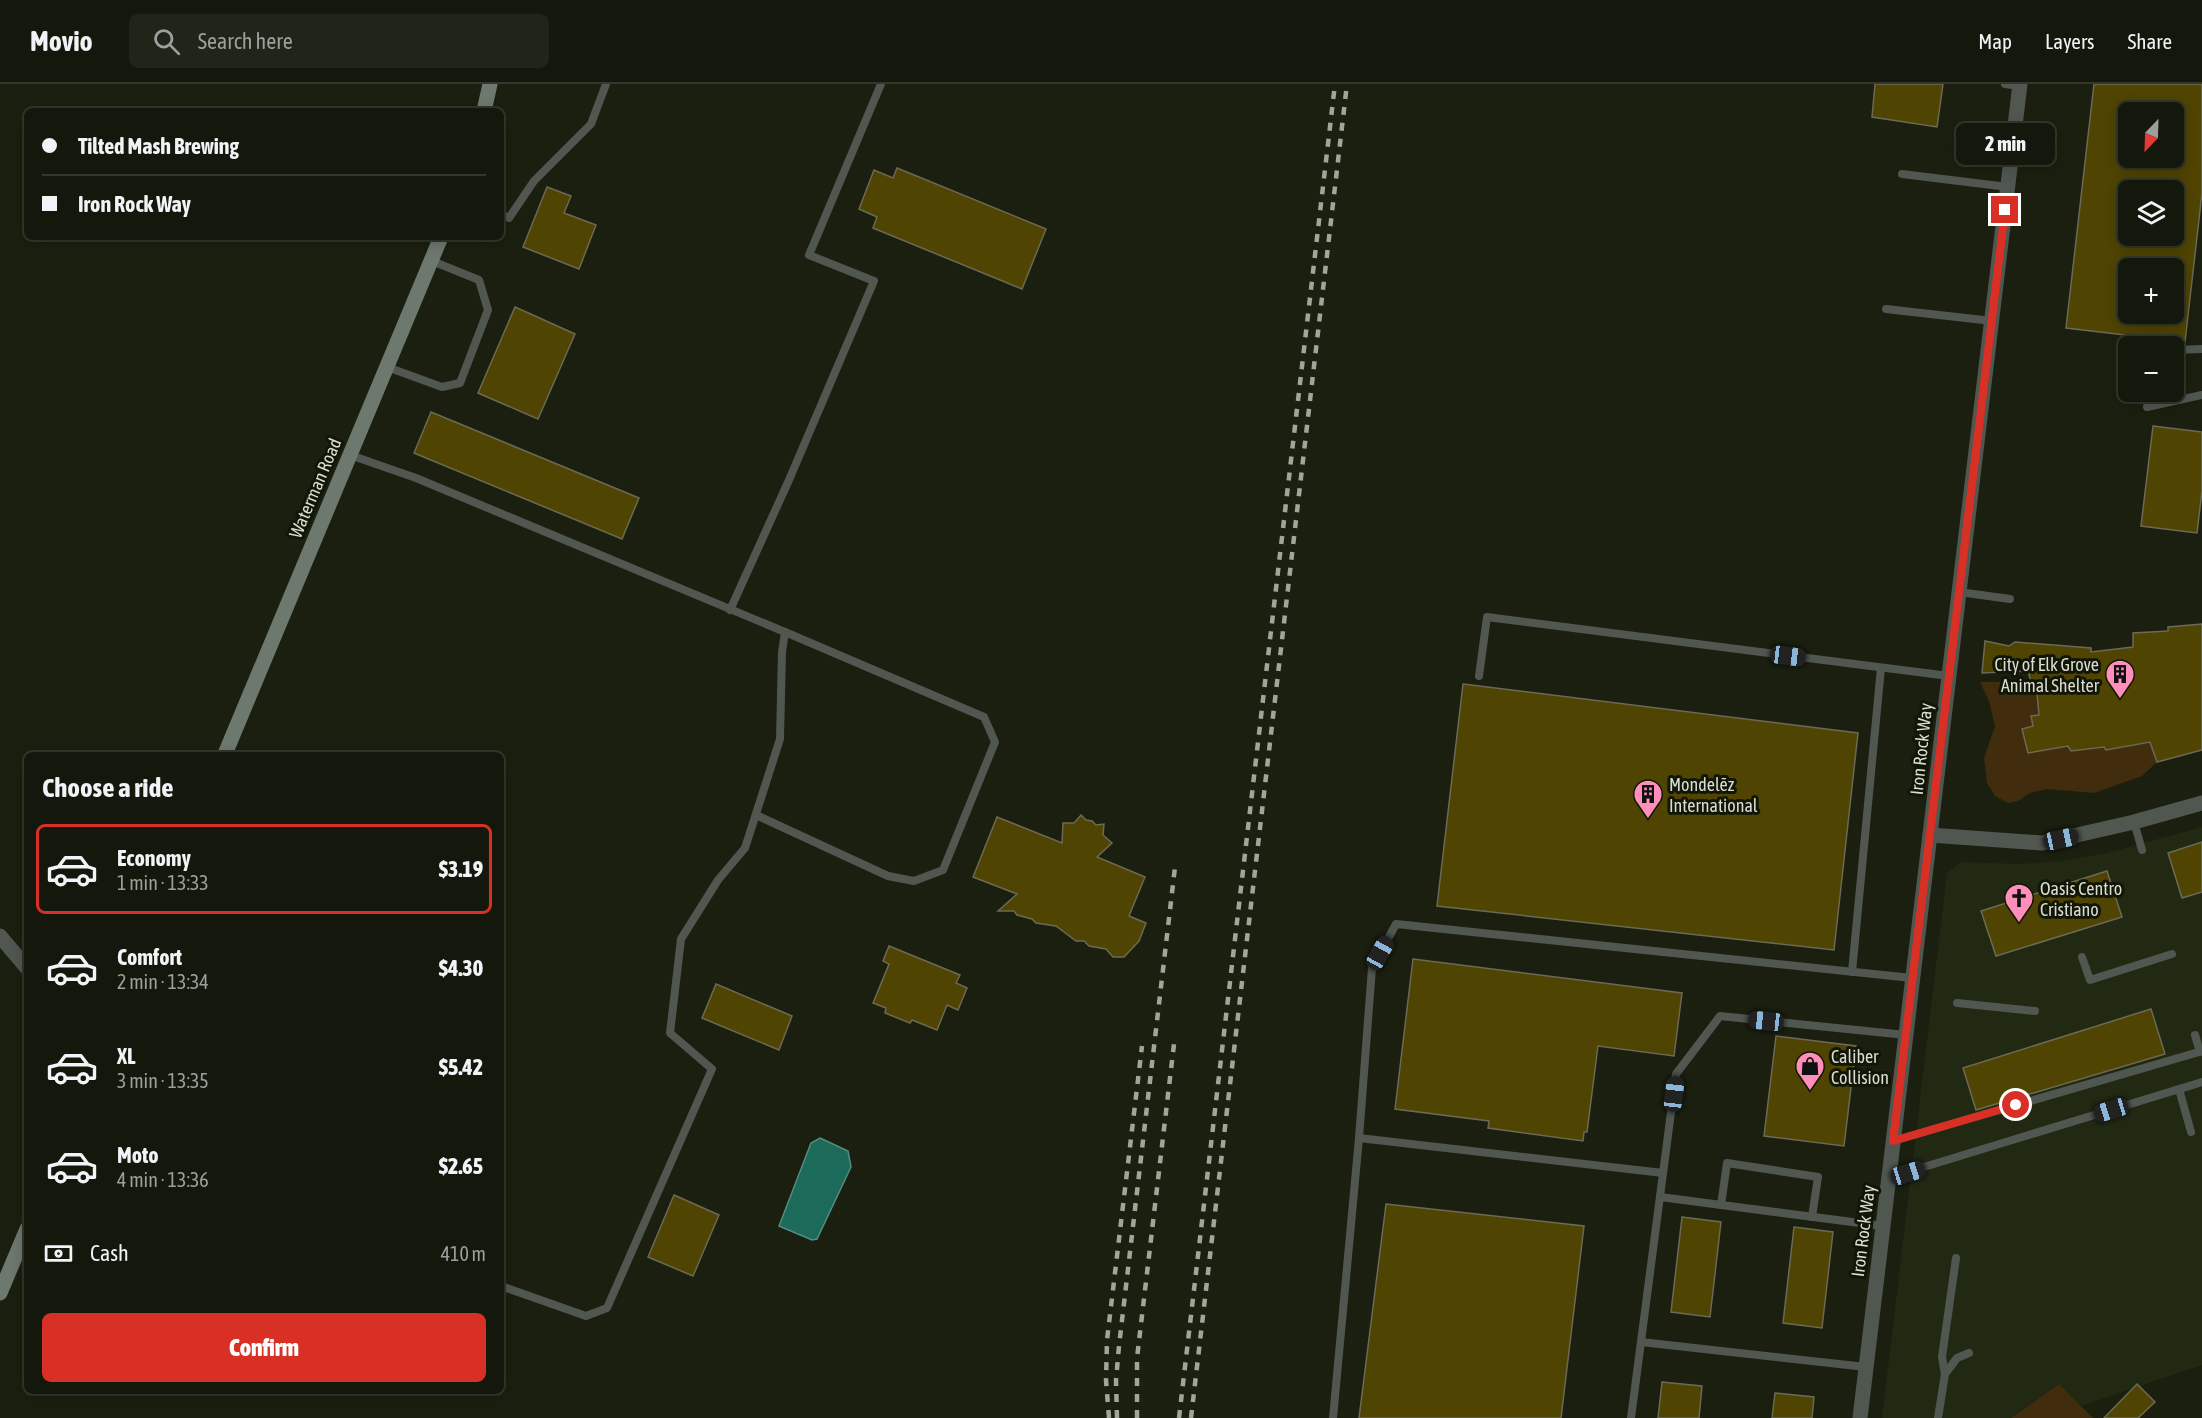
<!DOCTYPE html>
<meta charset="utf-8">
<style>
body{margin:0;font-family:"Asap Condensed",sans-serif;background:#212419;color:#f1f3f6;height:100vh;display:flex;flex-direction:column;font-size:22px;white-space:nowrap}
*{box-sizing:border-box;margin:0}
p{font-size:20px;color:#9d9f9d}
.icon{flex:none;width:33px;height:33px;fill:none;stroke:currentColor;stroke-width:2;stroke-linecap:round;stroke-linejoin:round}
.map{position:relative;flex:1;overflow:hidden}
.drawer{position:absolute;left:24px;top:668px;width:480px;height:642px;display:flex;flex-direction:column;background:#14170b;border-radius:9px;box-shadow:0 3px 15px #0003,0 0 0 2px #33362c}
.drawer>*{flex:none}
.hud{position:absolute;left:24px;top:24px;width:480px;height:132px;border-radius:9px;box-shadow:0 3px 15px #0003,0 0 0 2px #33362c;display:grid;align-content:center;height:132px;padding:0 18px;background:#14170b}
.needle{width:39px;rotate:203deg}
.fabs{position:absolute;left:2118px;top:18px;display:grid;gap:12px}
.fabs a{display:grid;place-items:center;width:66px;height:66px;border-radius:9px;background:#14170b;box-shadow:0 3px 15px #0003,0 0 0 2px #33362c;font-size:30px}
.end{position:absolute;width:27px;height:27px;margin:-14px;border:8px solid #d93025;background:#fff;box-shadow:0 0 0 3px #fff}
.from{border-radius:50%}
.bubble{position:absolute;height:42px;border-radius:9px;background:#14170b;box-shadow:0 3px 15px #0003,0 0 0 2px #33362c;font-size:20px;font-weight:800;line-height:42px;text-align:center}
.car{position:absolute;width:18px;height:36px;margin:-18px -9px;border-radius:8px;box-shadow:0 0 4px 2px #0007;background:linear-gradient(#222 24%,#8ab4d8 0 40%,#222 0 76%,#8ab4d8 0 86%,#222 0)}
.hud b{display:flex;align-items:center;gap:21px;height:57px;font-size:22px}
.hud b+b{border-top:2px solid #33362c}
.hud i{width:15px;height:15px;background:#f1f3f6}
ul{padding:0;list-style:none}
li{display:flex;align-items:center;gap:18px;height:90px;margin:0 12px 9px;padding:0 6px;border:3px solid transparent;border-radius:9px}
li div{flex:1}
li b{display:block;font-size:22px}
li em{font-style:normal;font-weight:800}
li.on{border-color:#d93025}
li>.icon{width:54px;height:54px;stroke-width:1.5}
h2{padding:0 18px;font-size:27px;line-height:72px}
.pay{display:flex;align-items:center;gap:15px;height:66px;padding:0 18px;font-size:22px}
.pay p{margin-inline-start:auto}
.button{display:flex;gap:12px;margin-top:auto;padding:12px 18px}
.button a{flex:1;height:69px;border-radius:9px;background:#d93025;color:#fff;font-size:24px;font-weight:800;line-height:69px;text-align:center}
header{display:flex;align-items:center;gap:36px;box-sizing:border-box;height:84px;padding:0 30px;background:#14170b;border-bottom:2px solid #33362c}
header strong{font-size:28px}
nav{display:flex;gap:33px;margin-inline-start:auto;font-size:21px}
.search{width:420px;height:54px;background:#212419;display:flex;align-items:center;gap:15px;box-sizing:border-box;padding:0 21px;border-radius:9px;color:#9d9f9d;font-size:22px}
.map>svg:first-child{display:block}
.built{fill:#212913}
.green{fill:#412c0e}
.water{fill:#1c6a5a;stroke:#558c7e;stroke-width:1.5}
.building{fill:#4f4402;stroke:#6c6955;stroke-width:1.5;fill-rule:evenodd}
.lines{fill:none;stroke-linecap:round;stroke-linejoin:round}
.lane{stroke:#505751;stroke-width:8}
.street{stroke:#505751;stroke-width:15}
.secondary{stroke:#6d786f;stroke-width:15}
.rail{stroke:#a1a69a;stroke-width:4.5;stroke-dasharray:8 8;stroke-linecap:butt}
.route{stroke:#d93025;stroke-width:8}
.labels{text-anchor:middle;dominant-baseline:central;stroke-width:6;stroke-linejoin:round;paint-order:stroke}
.street-label{font-size:18px;fill:#d9ddd3;stroke:#111607}
.poi-label{font-size:18px;fill:#d9ddd3;stroke:#111607;text-anchor:start}
</style>
<header>
<strong>Movio</strong>
<div class="search"><svg class="icon" aria-label="search" viewBox="0 0 24 24"><circle cx="10" cy="10" r="6"/><path d="M15 15l6 6"/></svg>Search here</div>
<nav><a>Map</a><a>Layers</a><a>Share</a></nav>
</header>
<div class="map">
<svg width="2202" height="1334" viewBox="0 0 2202 1334">
<rect width="100%" height="100%" fill="#1a1f0f"/>
<path class="built" d="M2202 743V1281L2081 1322 2059 1300 2011 1334H1882L1947 789 1961 778 2020 780 2060 777 2107 769Z"/>
<g class="green">
<path d="M1980 598H2036L2039 631 2031 632 2033 642 2022 645 2028 669 2068 662 2071 667 2104 663 2106 666 2150 658 2157 678 2142 692 2094 709 2047 705 2030 709 2018 717 2008 719 1995 712 1987 699 1984 674 1995 642 1989 617Z"/>
<path d="M2059 1300 2093 1334H2011Z"/>
</g>
<path class="water" d="M820 1054 848 1067 851 1083 817 1155 812 1156 779 1142 811 1059Z"/>
<g class="building">
<path d="M1875 0H1943L1937 43 1872 33Z"/>
<path d="M2094 0H2202V109L2185 258 2066 244ZM2128 28H2174V74H2128ZM2128 106H2174V152H2128ZM2128 184H2174V230H2128Z"/>
<path d="M897 84 1046 145 1022 205 873 144 877 133 859 125 874 86 893 94Z"/>
<path d="M547 103 571 112 564 129 596 141 579 185 523 163Z"/>
<path d="M515 223 575 250 538 335 478 309Z"/>
<path d="M431 328 639 414 622 455 414 369Z"/>
<path d="M2153 342 2202 348V407L2197 449 2141 442Z"/>
<path d="M2202 540V666L2157 678 2150 658 2106 666 2104 663 2071 667 2068 662 2028 669 2022 645 2033 642 2031 632 2039 631 2036 598H2031L2028 587 1982 589 1985 557 2009 562 2015 558 2091 564V568L2133 563V549L2168 547V543Z"/>
<path d="M1463 600 1858 649 1834 866 1437 822Z"/>
<path d="M1081 731 1086 736 1092 737 1096 741 1104 740 1103 751 1112 759 1097 773 1145 793 1129 832 1146 839 1139 857 1124 873H1113L1106 865 1089 862 1084 857H1076L1056 842 1036 839 1032 835 1017 831 1014 827H998L1017 810 973 793 997 733 1062 759 1063 739H1074Z"/>
<path d="M2202 758V808L2182 814 2168 769Z"/>
<path d="M2107 787 2122 833 1996 872 1981 827Z"/>
<path d="M889 862 960 891 956 899 967 904 958 926 947 921 937 946 912 936 910 939 885 929 886 924 873 919 889 880 883 877Z"/>
<path d="M1413 875 1682 909 1674 972 1598 962 1587 1048H1584L1583 1057 1488 1044 1489 1037 1395 1025Z"/>
<path d="M716 900 792 932 779 966 702 934Z"/>
<path d="M2151 925 2165 970 1976 1026 1963 984Z"/>
<path d="M1776 952 1856 962 1844 1062 1764 1052Z"/>
<path d="M674 1111 719 1131 693 1192 648 1173Z"/>
<path d="M1386 1120 1584 1142 1561 1334H1359Z"/>
<path d="M1682 1133 1721 1138 1710 1233 1671 1228Z"/>
<path d="M1794 1143 1833 1148 1822 1244 1783 1239Z"/>
<path d="M1662 1298 1702 1302 1699 1334H1658Z"/>
<path d="M2137 1300 2155 1318 2138 1334H2104Z"/>
<path d="M1775 1309 1814 1313 1812 1334H1772Z"/>
</g>
<g class="lines">
<g class="lane">
<path d="M2005 0 2020 2"/>
<path d="M1902 90 2008 103"/>
<path d="M501 130 509 134 534 97 591 40 606 0"/>
<path d="M1886 225 1992 237"/>
<path d="M2174 266 2202 265"/>
<path d="M387 283 442 303 460 299 488 226 479 196 432 177"/>
<path d="M2147 323 2202 311"/>
<path d="M350 371 416 394 785 548 782 568 780 655 745 764 718 796 681 855 670 949 712 985 607 1224 586 1232 501 1202"/>
<path d="M1959 508 2010 515"/>
<path d="M730 526 789 396 874 197 809 171 881 0"/>
<path d="M1479 592 1487 533 1949 592"/>
<path d="M756 731 888 792 914 797 943 786 995 658 984 633 785 548"/>
<path d="M2134 738 2142 766"/>
<path d="M2082 873 2090 896 2172 870"/>
<path d="M1852 888 1881 584"/>
<path d="M1957 919 2035 927"/>
<path d="M2195 951 2200 968"/>
<path d="M2179 1005 2191 1048"/>
<path d="M1893 1057 2202 967"/>
<path d="M1663 1089 1359 1054 1372 884 1396 840 1912 894"/>
<path d="M1888 1094 2202 998"/>
<path d="M1660 1113 1883 1142"/>
<path d="M1721 1121 1727 1079 1818 1093 1812 1133"/>
<path d="M1641 1258 1866 1283"/>
<path d="M1945 1290 1957 1274 1969 1269"/>
<path d="M1333 1334 1359 1054"/>
<path d="M1631 1334 1676 990 1720 932 1906 951"/>
<path d="M1938 1334 1945 1290 1942 1273 1956 1174"/>
</g>
<g class="street">
<path d="M1930 751 2042 759 2134 738 2202 719"/>
<path d="M0 852 27 884"/>
<path d="M1860 1334 2020 0"/>
</g>
<g class="secondary">
<path d="M484 27 490 0"/>
<path d="M225 670 441 153"/>
<path d="M0 1209 27 1145"/>
</g>
<g class="rail">
<path d="M1109 1334 1106 1296 1107 1256 1142 962"/>
<path d="M1117 1334 1116 1296 1119 1262 1175 783"/>
<path d="M1137 1334V1274L1174 960"/>
<path d="M1179 1334 1335 0"/>
<path d="M1191 1334 1347 0"/>
</g>
</g>
<g class="lines">
<path class="route" d="M2005 126 1893 1057 2016 1021"/>
</g>
<defs>
<g id="building-pin" transform="scale(1.5)"><path d="M0 17L-7.5 6A9.5 9.5 0 1 1 7.5 6Z" fill="#ff8ebb" stroke="#111607"/><path d="M-4-6H4V6H1V3H-1V6H-4ZM-2.5-4.3h1.7v1.8h-1.7ZM.8-4.3h1.7v1.8H.8ZM-2.5-1h1.7V.8h-1.7ZM.8-1h1.7V.8H.8Z" fill="#111"/></g>
<g id="church-pin" transform="scale(1.5)"><path d="M0 17L-7.5 6A9.5 9.5 0 1 1 7.5 6Z" fill="#ff8ebb" stroke="#111607"/><path d="M-1.2-6h2.4v3.5h3.3v2.4h-3.3V6h-2.4V-.1h-3.3v-2.4h3.3Z" fill="#111"/></g>
<g id="shop-pin" transform="scale(1.5)"><path d="M0 17L-7.5 6A9.5 9.5 0 1 1 7.5 6Z" fill="#ff8ebb" stroke="#111607"/><path d="M-5-2.5h2.3a2.7 3.5 0 0 1 5.4 0H5L5.5 6h-11ZM-1.5-2.5h3a1.5 2.3 0 0 0-3 0Z" fill="#111"/></g>
</defs>
<g fill-rule="evenodd">
<use href="#building-pin" x="2120" y="590"/>
<use href="#building-pin" x="1648" y="710"/>
<use href="#church-pin" x="2019" y="814"/>
<use href="#shop-pin" x="1810" y="982"/>
</g>
<g class="labels">
<g class="street-label">
<text transform="translate(315 404) rotate(-67)">Waterman Road</text>
<text transform="translate(1921 665) rotate(-84)">Iron Rock Way</text>
<text transform="translate(1863 1147) rotate(-83)">Iron Rock Way</text>
</g>
<g class="poi-label">
<text x="2099" y="580" text-anchor="end">City of Elk Grove<tspan x="2099" dy="21">Animal Shelter</tspan></text>
<text x="1669" y="700">Mondelēz<tspan x="1669" dy="21">International</tspan></text>
<text x="2040" y="804">Oasis Centro<tspan x="2040" dy="21">Cristiano</tspan></text>
<text x="1831" y="972">Caliber<tspan x="1831" dy="21">Collision</tspan></text>
</g>
</g>
</svg>
<div class="fabs">
<a><svg class="needle" viewBox="-14 -14 28 28"><path d="M0-13l5 13h-10z" fill="#e53935"/><path d="M0 13l5-13h-10z" fill="#9d9f9d"/></svg></a>
<a><svg class="icon" aria-label="layers" viewBox="0 0 24 24"><path d="M12 4l9 5-9 5-9-5zM3 14l9 5 9-5"/></svg></a>
<a>+</a>
<a>−</a>
</div>
<i class="end from" style="left:2016px;top:1021px"></i>
<i class="end" style="left:2005px;top:126px"></i>
<div class="bubble" style="left:1956px;top:39px;width:99px">2 min</div>
<i class="car" style="left:1788px;top:572px;rotate:97deg"></i>
<i class="car" style="left:2061px;top:755px;rotate:78deg"></i>
<i class="car" style="left:1380px;top:869px;rotate:29deg"></i>
<i class="car" style="left:1766px;top:937px;rotate:276deg"></i>
<i class="car" style="left:1674px;top:1010px;rotate:7deg"></i>
<i class="car" style="left:2111px;top:1026px;rotate:253deg"></i>
<i class="car" style="left:1908px;top:1089px;rotate:73deg"></i>
<div class="hud">
<b><i class="from"></i>Tilted Mash Brewing</b>
<b><i></i>Iron Rock Way</b>
</div>
<section class="drawer">
<h2>Choose a ride</h2>
<ul>
<li class="on"><svg class="icon" aria-label="car" viewBox="0 0 24 24"><path d="M5 17H2v-5l4-1 3-4h7l3 4 3 1v5h-3M9 17h6M6 11h13"/><circle cx="7" cy="17" r="2"/><circle cx="17" cy="17" r="2"/></svg><div><b>Economy</b><p>1 min · 13:33</p></div><em>$3.19</em></li>
<li><svg class="icon" aria-label="car" viewBox="0 0 24 24"><path d="M5 17H2v-5l4-1 3-4h7l3 4 3 1v5h-3M9 17h6M6 11h13"/><circle cx="7" cy="17" r="2"/><circle cx="17" cy="17" r="2"/></svg><div><b>Comfort</b><p>2 min · 13:34</p></div><em>$4.30</em></li>
<li><svg class="icon" aria-label="car" viewBox="0 0 24 24"><path d="M5 17H2v-5l4-1 3-4h7l3 4 3 1v5h-3M9 17h6M6 11h13"/><circle cx="7" cy="17" r="2"/><circle cx="17" cy="17" r="2"/></svg><div><b>XL</b><p>3 min · 13:35</p></div><em>$5.42</em></li>
<li><svg class="icon" aria-label="car" viewBox="0 0 24 24"><path d="M5 17H2v-5l4-1 3-4h7l3 4 3 1v5h-3M9 17h6M6 11h13"/><circle cx="7" cy="17" r="2"/><circle cx="17" cy="17" r="2"/></svg><div><b>Moto</b><p>4 min · 13:36</p></div><em>$2.65</em></li>
</ul>
<div class="pay"><svg class="icon" aria-label="cash" viewBox="0 0 24 24"><path d="M3 7h18v10H3z"/><circle cx="12" cy="12" r="2"/></svg>Cash<p>410 m</p></div>
<div class="button"><a>Confirm</a></div>
</section>
</div>
